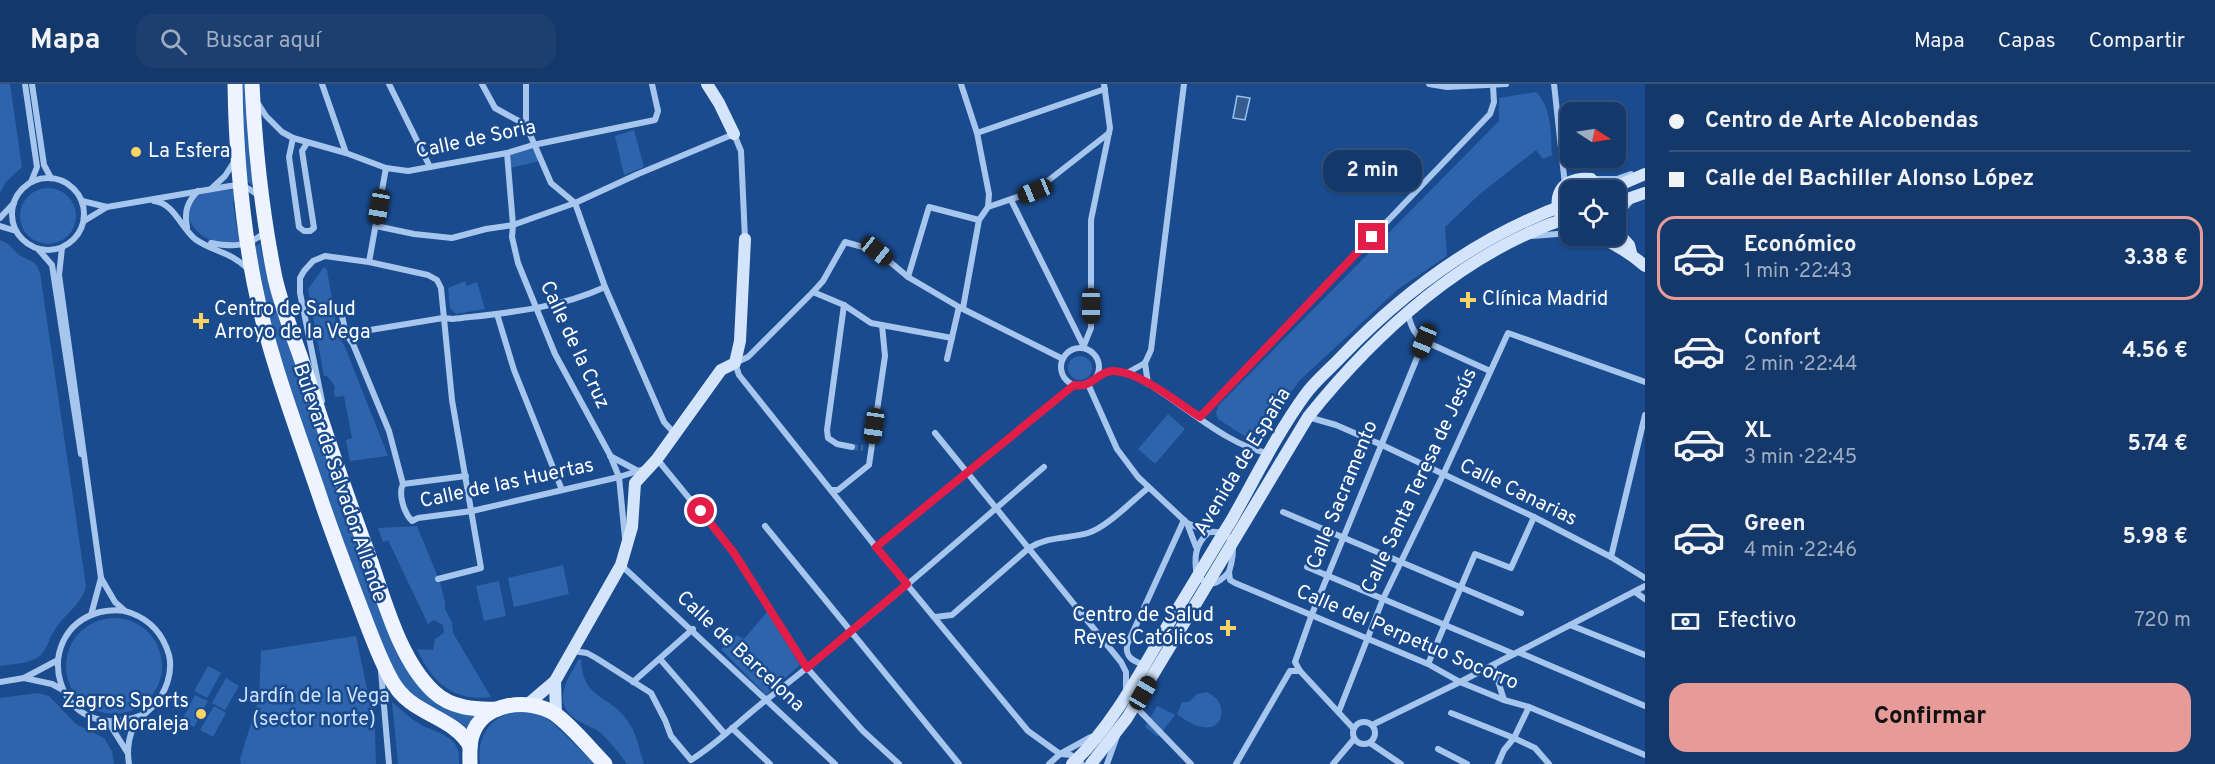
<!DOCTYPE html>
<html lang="es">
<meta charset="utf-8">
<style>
body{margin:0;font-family:Overpass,sans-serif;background:#1d3f70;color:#f1f3f6;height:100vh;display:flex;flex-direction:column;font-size:22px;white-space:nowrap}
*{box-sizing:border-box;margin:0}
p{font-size:20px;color:#9dacc1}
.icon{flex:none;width:33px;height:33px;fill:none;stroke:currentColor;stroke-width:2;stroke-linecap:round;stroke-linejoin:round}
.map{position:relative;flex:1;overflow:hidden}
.side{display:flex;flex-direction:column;background:#14386a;width:570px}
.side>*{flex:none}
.top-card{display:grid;align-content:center;height:132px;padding:0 24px;background:#14386a}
.needle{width:39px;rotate:102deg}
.tools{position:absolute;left:1560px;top:18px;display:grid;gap:12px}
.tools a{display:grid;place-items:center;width:66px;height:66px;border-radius:12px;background:#14386a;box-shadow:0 2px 4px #0004,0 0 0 2px #33527e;font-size:30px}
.end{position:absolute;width:27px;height:27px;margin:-14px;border:8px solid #e11d48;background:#fff;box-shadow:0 0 0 3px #fff}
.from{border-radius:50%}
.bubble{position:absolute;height:42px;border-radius:18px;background:#14386a;box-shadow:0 2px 4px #0004,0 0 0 2px #33527e;font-size:20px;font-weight:700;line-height:42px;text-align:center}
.car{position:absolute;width:18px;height:36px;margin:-18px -9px;border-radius:8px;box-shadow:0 0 4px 2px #0007;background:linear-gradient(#222 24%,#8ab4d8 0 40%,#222 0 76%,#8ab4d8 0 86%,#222 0)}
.top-card b{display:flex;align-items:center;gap:21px;height:57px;font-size:22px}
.top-card b+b{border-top:2px solid #33527e}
.top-card i{width:15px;height:15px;background:#f1f3f6}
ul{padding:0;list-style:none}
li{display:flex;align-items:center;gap:18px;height:84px;margin:0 12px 9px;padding:0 12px;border:3px solid transparent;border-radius:18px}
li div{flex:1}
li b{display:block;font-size:22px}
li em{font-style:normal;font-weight:700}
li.current{border-color:#e69b98}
li>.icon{width:54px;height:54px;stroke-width:1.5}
.pay{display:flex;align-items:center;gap:15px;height:66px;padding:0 24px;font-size:22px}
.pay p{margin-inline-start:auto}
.action{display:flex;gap:12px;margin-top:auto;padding:12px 24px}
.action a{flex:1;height:69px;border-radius:18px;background:#e69b98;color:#111;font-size:24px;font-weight:700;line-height:69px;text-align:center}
header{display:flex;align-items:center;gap:36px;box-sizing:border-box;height:84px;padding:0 30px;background:#14386a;border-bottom:2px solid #33527e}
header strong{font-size:28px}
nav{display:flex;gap:33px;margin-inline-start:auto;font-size:21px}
.search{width:420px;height:54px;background:#1d3f70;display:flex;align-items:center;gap:15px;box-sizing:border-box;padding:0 21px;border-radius:18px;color:#9dacc1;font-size:22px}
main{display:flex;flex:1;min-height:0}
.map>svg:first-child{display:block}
.green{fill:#2d64ac}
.water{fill:#385c8d;stroke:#9ac1f0;stroke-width:1.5}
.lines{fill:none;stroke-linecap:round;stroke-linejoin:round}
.street-tunnel{stroke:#3c669f;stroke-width:6;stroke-dasharray:6 3;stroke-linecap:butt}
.street{stroke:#a7c6ee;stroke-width:6}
.secondary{stroke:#d4e4fa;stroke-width:12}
.primary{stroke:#eef4ff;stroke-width:15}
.route{stroke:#e11d48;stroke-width:8}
.poi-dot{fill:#ffd464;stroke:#1a4b8e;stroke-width:2}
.labels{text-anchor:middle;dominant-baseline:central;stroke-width:5;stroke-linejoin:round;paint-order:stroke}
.street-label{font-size:20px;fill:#fff;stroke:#1a4b8e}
.poi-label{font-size:20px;fill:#fff;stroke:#1a4b8e;text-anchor:start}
.park-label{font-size:20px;fill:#cde1fa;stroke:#1a4b8e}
</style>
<header>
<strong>Mapa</strong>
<div class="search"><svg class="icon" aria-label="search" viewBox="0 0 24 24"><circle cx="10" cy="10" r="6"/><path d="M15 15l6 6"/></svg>Buscar aquí</div>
<nav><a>Mapa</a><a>Capas</a><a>Compartir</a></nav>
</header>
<main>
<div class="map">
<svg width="1645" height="680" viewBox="0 0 1645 680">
<rect width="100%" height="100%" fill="#1a4b8e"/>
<g class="green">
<path d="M0 0H10L22 83 6 98 0 109Z"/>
<path d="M239 0H248L257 104 243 95Z"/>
<path d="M1536 8C1552 24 1551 50 1552 71L1543 75 1536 66 1481 109 1445 143 1447 172 1397 206 1299 297 1259 355H1249L1218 335 1216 329 1218 322 1499 37V14Z"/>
<path d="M634 46 644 83 624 91 615 52Z"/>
<path d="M532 63 539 77 510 84 509 70Z"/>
<circle cx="48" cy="132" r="28"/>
<path d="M234 105 236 110 233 119 237 145 242 152 241 158C232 159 222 160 213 157 195 151 178 129 196 113 205 106 223 107 234 105Z"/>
<path d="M0 156 8 160 19 171 33 178 37 182 40 189 86 502C81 522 64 530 54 547 48 556 47 568 37 574 26 580 12 580 0 582Z"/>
<path d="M260 159 263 175 271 190 411 584 479 633 470 647 458 637 441 630 404 605 374 545 271 253 253 164Z"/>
<path d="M324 183 327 186 338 251 345 263 388 372 350 377 346 356 352 354 344 312 335 313 334 307 335 302 327 292H324L308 205Z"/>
<path d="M465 197 467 202 477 198 485 225 456 230 450 224 448 204Z"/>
<circle cx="1080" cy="284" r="12"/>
<path d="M1168 330 1185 345 1155 380 1138 365Z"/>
<path d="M417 442 440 498 445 518V525L452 539 453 549 491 613C454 618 431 598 417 565L433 566 435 555 444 549 443 541 434 536 428 540 388 456 383 458 378 444Z"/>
<path d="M563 481 569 510 514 523 508 494Z"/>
<path d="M499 497 506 532 484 537 476 502Z"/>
<path d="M767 528 800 581 766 611 721 565 737 551 744 555Z"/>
<circle cx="114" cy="582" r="48"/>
<path d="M356 552 375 644 376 680H241L240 675 259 614 261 567Z"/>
<path d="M581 575C583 617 608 609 627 636 637 649 639 665 644 680H627C622 672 603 649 595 645 580 638 557 629 564 606 566 596 574 585 578 576Z"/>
<path d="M208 582 221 589 207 614 194 607Z"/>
<path d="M226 594 239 602 225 626 212 619Z"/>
<path d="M1207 608C1230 619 1224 648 1202 643 1192 641 1185 636 1177 630L1182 618H1189L1197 610Z"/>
<path d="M38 609 49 612 76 640 104 654 112 667 114 680H0V614Z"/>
<path d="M195 611 208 617 194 643 182 636Z"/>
<path d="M392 618C402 626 412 636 423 642 442 650 462 654 459 680H398Z"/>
<path d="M214 622 226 629 213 653 200 646Z"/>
<path d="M1157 622 1175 631 1158 653 1145 643Z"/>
<path d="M519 626 539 629 553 639 595 680H480C476 651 491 632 519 626Z"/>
</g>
<path class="water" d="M1237 12 1250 14 1245 36 1233 34Z"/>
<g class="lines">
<path class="street-tunnel" d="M852 363 863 364"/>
<g class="street">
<path d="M25 0 37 83 31 98"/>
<path d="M32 0 44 81 51 94"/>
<path d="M322 0 346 69"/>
<path d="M389 0 430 83"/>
<path d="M482 0 495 24 526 41 551 99 575 119 605 203 664 338 675 350"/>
<path d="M961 0 977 49 989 110 988 123 979 136 963 224"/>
<path d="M1429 0 1447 3 1506 0"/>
<path d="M1554 0 1565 101"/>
<path d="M257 18 266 32 282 48 293 54 346 69 386 84 408 87 507 69 533 61 655 36 658 27 652 0"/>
<path d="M526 41V0"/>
<path d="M977 49 1105 5"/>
<path d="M293 54 289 73 299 143 304 147H310L314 144 302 67 307 59"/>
<path d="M507 69 513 141 512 153 518 179 555 270 610 371 619 393 625 454"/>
<circle cx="48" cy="130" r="36"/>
<path d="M1594 95H1617L1631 90"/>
<path d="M212 104 225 92 234 78"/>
<path d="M1011 116 1084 263"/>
<path d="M82 117 107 123"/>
<path d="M154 117C174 119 181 144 195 155 213 168 230 167 248 185"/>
<path d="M988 123 1035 107 1109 49"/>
<path d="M0 134 14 119"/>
<path d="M84 137 107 123 230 102C243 100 249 104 259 112"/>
<path d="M0 142 16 147"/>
<path d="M376 142 414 150 452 154 486 145 513 141 575 119 638 90 734 50 741 67 745 155"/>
<path d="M187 143C184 128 187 118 198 107"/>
<path d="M1617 148C1618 135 1622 126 1631 117"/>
<path d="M1532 152 1570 149"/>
<path d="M211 159C232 163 249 163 265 148"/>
<path d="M62 164 59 191 101 494 115 518 125 527"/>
<path d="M38 165 52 181 81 370"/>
<path d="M369 178 386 84"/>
<path d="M908 193 929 123 979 136"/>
<path d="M813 208 844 221 871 239 952 254"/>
<path d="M844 221 827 346 828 354 837 360 852 363"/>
<path d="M340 223 346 250 353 260 389 347 403 400"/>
<path d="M1408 228C1410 241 1414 250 1424 257L1490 287"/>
<path d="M497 230 514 286 562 406"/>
<path d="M346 250 443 234 453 235C504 229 558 225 605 203"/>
<path d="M1083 264 1091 244V136L1110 44 1104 0"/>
<circle cx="1080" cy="283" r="19"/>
<path d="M947 275 959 223"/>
<path d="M1145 279 1151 266 1184 0"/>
<path d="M1145 279 1148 300"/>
<path d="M1127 289 1145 279"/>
<path d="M1097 293C1102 291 1108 287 1114 287 1131 287 1150 300 1164 310 1193 329 1233 363 1268 369"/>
<path d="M1088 300 1117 365 1138 393 1187 439 1209 448"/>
<path d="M322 317 300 209V194L304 187 313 177 325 172 369 178 428 191 437 196 441 204 452 316 481 484 438 495"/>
<path d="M1200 333 1490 30 1494 18 1493 2"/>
<path d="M1308 333 1336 341 1382 361 1534 433 1611 473 1645 494"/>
<path d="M935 349 1121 578 1126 588V606"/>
<path d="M610 372 638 387"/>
<path d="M657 375 734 469 807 584 863 647 899 680"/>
<path d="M403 400C398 410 404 429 412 437L418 434 472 427 619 393 644 385"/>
<path d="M403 400 466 392"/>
<path d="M831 406H838L869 381 885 272 882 241"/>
<path d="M1283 428 1521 529"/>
<path d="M1187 439 1196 463"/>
<path d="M765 442 959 680"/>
<path d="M1209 448C1238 446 1235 468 1229 488 1217 501 1212 503 1197 493 1194 475 1194 461 1209 448Z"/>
<path d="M876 463 1074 301"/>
<path d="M1611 473 1645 331"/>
<path d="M621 481 835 680"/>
<path d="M1307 483 1514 570"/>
<path d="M1229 488 1230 496 1235 499 1428 580 1460 598 1504 616 1529 623 1645 671"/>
<path d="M1635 508 1645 515"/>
<path d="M91 531 101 494"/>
<path d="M935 533 952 531 1029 464C1048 452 1068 455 1088 449 1107 443 1132 417 1148 404"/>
<path d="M1570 541 1645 571"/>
<path d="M573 567 587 569 596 574 651 609 665 636 671 652 691 676C720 658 743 633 770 613 864 540 953 461 1044 383"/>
<path d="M1518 568 1645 622"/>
<path d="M660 575 725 650"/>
<path d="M1428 580 1475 470 1511 484 1534 433"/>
<path d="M1144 581C1134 577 1125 574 1127 561L1184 436"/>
<path d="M1493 581 1504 616"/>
<path d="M381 587 389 680"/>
<path d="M24 594 52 600 63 606"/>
<path d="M0 598 24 594 58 576"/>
<path d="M633 598 693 545"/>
<path d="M1135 622 1191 680"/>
<path d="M1339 627 1383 515 1443 391 1508 249 1645 298"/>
<path d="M1451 629 1514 654 1535 664 1549 680"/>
<circle cx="1364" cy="649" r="11"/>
<path d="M109 639 127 668"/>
<path d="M1372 641 1460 598 1645 502"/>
<path d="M732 644 770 680"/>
<path d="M1353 644 1300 587 1295 578 1312 530 1424 257"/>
<path d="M1370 659 1401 680"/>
<path d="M1438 665 1467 680"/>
<path d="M1060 670 1028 647 876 463 739 291 735 279 748 273 813 208 823 197 845 158 877 167 908 193 959 223 1063 275"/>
<path d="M1061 670 1071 671 1082 680"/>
<path d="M129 680C127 668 128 656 133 644 138 634 147 629 154 621 166 609 173 588 169 571 163 550 150 536 131 529 121 525 110 526 100 528 26 548 56 665 142 631"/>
<path d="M1049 680 1060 670 1091 653"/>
<path d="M1107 680 1117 652"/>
<path d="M1236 680 1290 587H1300"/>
<path d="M1333 680 1354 655"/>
<path d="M1498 680 1504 666 1514 654 1529 623"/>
</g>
<g class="secondary">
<path d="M707 0 719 19 734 50"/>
<path d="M1608 106 1645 90"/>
<path d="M1616 119 1645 109"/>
<path d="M1570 143C1547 122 1557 91 1591 95L1601 106"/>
<path d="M1616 147 1629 161 1631 169"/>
<path d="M1596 152C1614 159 1630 169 1645 182"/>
<path d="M555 597 556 631"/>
<path d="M528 620 555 597 621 481 632 443 635 399 657 375 721 286 735 279 740 257 745 155"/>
<path d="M1072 680C1114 641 1143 583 1172 534 1192 502 1211 469 1231 437 1255 395 1276 351 1305 311 1315 297 1330 285 1342 272 1407 204 1482 150 1570 119"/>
<path d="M1091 680 1127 634 1308 333C1376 248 1465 167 1570 133"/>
</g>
<g class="primary">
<path d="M235 0C236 68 241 131 254 198 269 274 298 347 322 419 335 457 349 493 363 530 372 553 380 576 392 597 411 632 453 631 470 662"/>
<path d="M252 0C255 65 262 130 275 194 283 229 298 263 309 298 328 358 349 418 371 478 385 519 401 578 434 608 451 624 475 626 498 625"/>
<path d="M470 680C470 671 469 661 472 652 482 618 529 613 555 630 572 642 590 665 605 680"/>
</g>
</g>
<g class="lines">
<path class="route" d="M701 427 734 469 807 584 907 500 876 463 1074 301C1091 305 1097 288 1112 287 1138 286 1178 319 1200 333L1372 153"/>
</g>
<g class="poi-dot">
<circle cx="136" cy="68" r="6"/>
<path d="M1465 207h6v6h6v6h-6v6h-6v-6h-6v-6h6z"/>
<path d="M198 228h6v6h6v6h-6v6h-6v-6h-6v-6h6z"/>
<path d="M1225 535h6v6h6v6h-6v6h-6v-6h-6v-6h6z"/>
<circle cx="201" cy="630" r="6"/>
</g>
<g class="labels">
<g class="street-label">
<text transform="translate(476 56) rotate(-12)">Calle de Soria</text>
<text transform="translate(574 261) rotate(65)">Calle de la Cruz</text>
<text transform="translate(1243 378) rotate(-59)">Avenida de España</text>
<text transform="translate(1420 397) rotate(-65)">Calle Santa Teresa de Jesús</text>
<text transform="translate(339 399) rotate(71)">Bulevar de Salvador Allende</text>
<text transform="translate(507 400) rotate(-12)">Calle de las Huertas</text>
<text transform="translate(1518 409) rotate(26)">Calle Canarias</text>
<text transform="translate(1343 411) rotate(-68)">Calle Sacramento</text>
<text transform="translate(1407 554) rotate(23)">Calle del Perpetuo Socorro</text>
<text transform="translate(740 568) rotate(43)">Calle de Barcelona</text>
</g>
<g class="poi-label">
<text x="148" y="68">La Esfera</text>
<text x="1482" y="216">Clínica Madrid</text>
<text x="214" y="226">Centro de Salud<tspan x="214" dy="23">Arroyo de la Vega</tspan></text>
<text x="1214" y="532" text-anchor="end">Centro de Salud<tspan x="1214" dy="23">Reyes Católicos</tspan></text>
<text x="189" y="618" text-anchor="end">Zagros Sports<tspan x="189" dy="23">La Moraleja</tspan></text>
</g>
<g class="park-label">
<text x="314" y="613">Jardín de la Vega<tspan x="314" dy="23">(sector norte)</tspan></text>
</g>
</g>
</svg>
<div class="tools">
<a><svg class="needle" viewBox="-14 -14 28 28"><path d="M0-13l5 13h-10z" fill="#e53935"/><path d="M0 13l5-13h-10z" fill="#9dacc1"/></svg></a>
<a><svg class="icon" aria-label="locate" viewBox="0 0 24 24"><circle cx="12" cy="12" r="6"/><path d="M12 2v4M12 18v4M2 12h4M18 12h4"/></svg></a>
</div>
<i class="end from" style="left:701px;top:427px"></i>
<i class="end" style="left:1372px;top:153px"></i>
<div class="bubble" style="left:1323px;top:66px;width:99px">2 min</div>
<i class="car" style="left:1035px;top:107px;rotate:248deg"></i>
<i class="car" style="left:379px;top:123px;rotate:190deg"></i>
<i class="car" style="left:877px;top:167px;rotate:129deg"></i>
<i class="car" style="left:1091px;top:222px;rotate:180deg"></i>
<i class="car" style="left:1424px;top:257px;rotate:202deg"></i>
<i class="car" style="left:874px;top:342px;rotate:188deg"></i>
<i class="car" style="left:1143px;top:609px;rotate:30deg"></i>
</div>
<section class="side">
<div class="top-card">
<b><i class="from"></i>Centro de Arte Alcobendas</b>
<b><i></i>Calle del Bachiller Alonso López</b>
</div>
<ul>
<li class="current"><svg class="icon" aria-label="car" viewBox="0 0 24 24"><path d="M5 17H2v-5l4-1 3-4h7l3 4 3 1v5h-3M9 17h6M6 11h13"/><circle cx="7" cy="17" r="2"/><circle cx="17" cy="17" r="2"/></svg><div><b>Económico</b><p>1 min · 22:43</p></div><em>3.38 €</em></li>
<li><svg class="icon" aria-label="car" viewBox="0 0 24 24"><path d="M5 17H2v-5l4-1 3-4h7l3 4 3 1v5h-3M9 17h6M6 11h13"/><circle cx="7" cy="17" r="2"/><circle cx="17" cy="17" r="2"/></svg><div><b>Confort</b><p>2 min · 22:44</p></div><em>4.56 €</em></li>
<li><svg class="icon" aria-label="car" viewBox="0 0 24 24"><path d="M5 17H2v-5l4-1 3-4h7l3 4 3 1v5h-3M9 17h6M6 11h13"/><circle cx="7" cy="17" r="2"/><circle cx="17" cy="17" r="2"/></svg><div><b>XL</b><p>3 min · 22:45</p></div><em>5.74 €</em></li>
<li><svg class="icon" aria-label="car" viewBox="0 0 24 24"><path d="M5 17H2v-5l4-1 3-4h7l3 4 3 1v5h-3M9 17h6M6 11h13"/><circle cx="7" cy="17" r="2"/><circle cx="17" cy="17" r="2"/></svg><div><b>Green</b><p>4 min · 22:46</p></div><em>5.98 €</em></li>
</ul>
<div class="pay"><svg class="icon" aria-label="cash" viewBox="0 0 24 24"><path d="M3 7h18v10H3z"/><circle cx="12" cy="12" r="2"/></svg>Efectivo<p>720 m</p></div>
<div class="action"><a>Confirmar</a></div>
</section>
</main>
